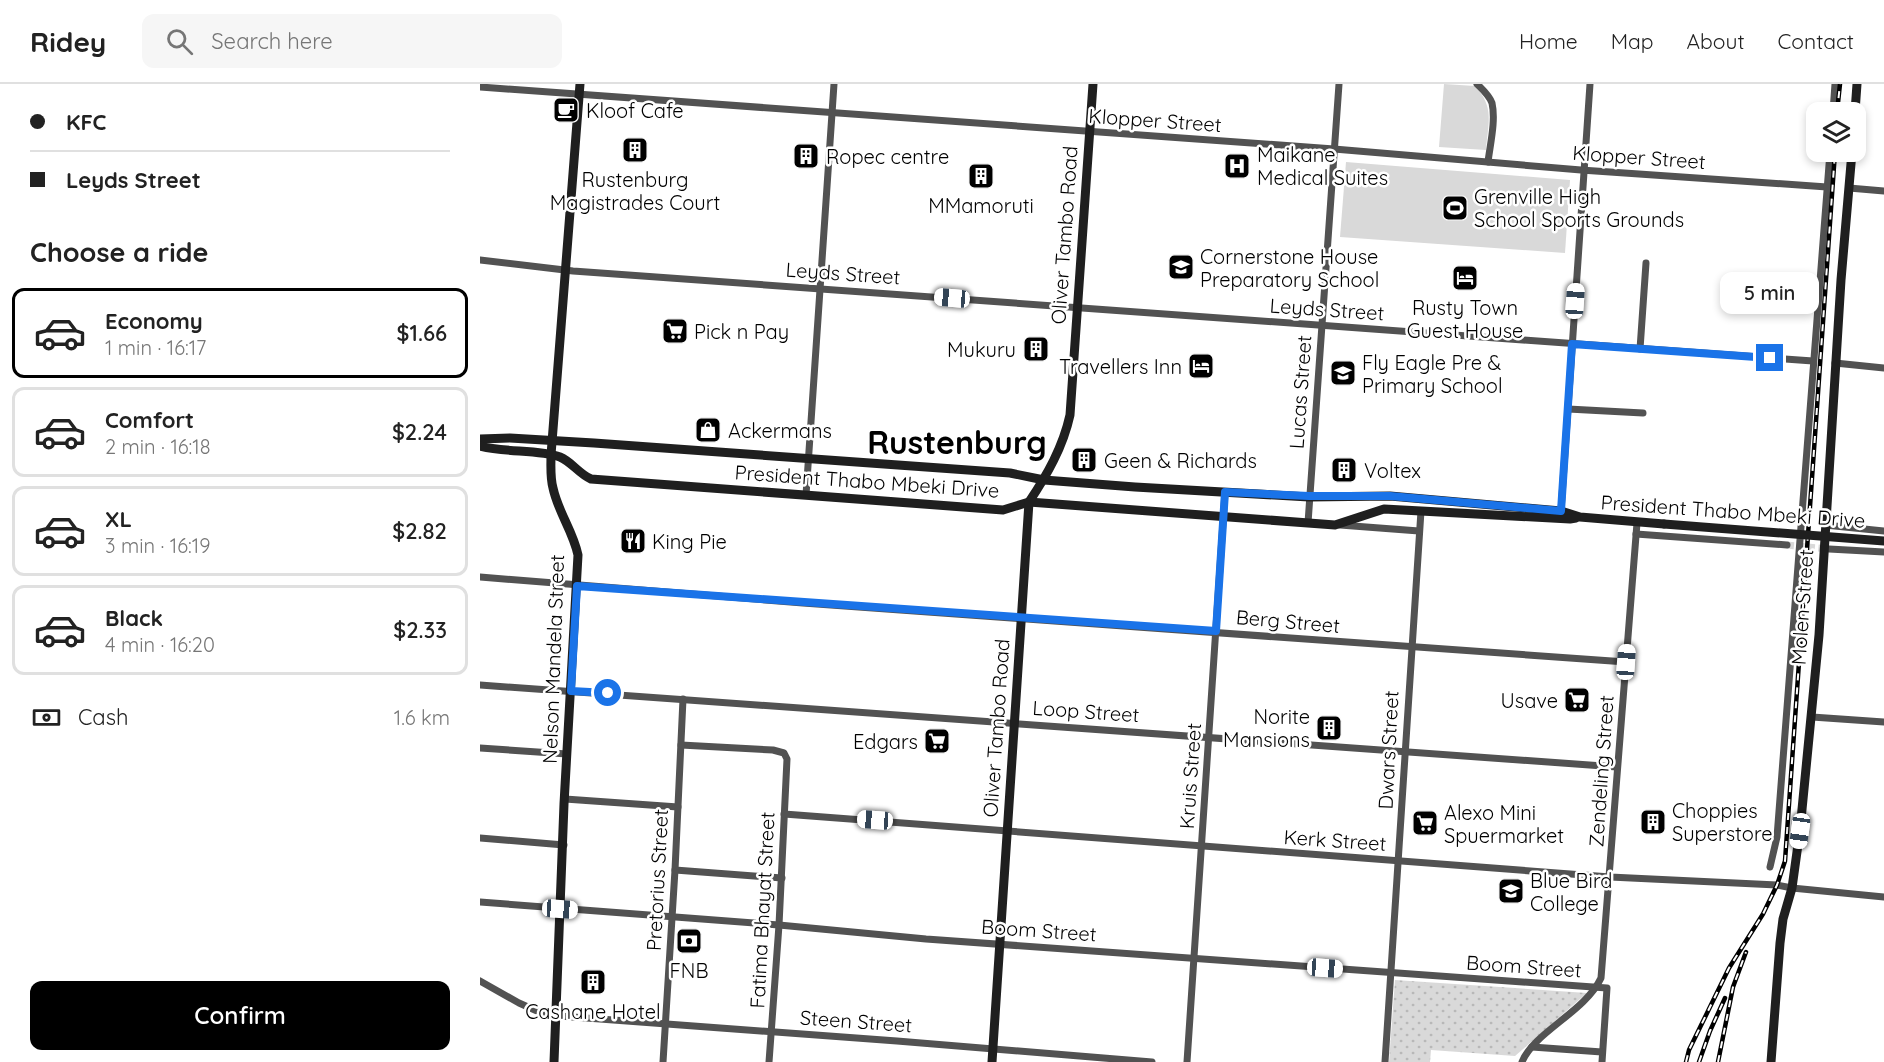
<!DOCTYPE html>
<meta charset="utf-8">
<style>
body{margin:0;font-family:Quicksand,sans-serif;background:#f6f6f6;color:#222;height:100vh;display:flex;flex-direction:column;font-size:22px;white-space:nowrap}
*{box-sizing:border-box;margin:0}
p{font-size:20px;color:#767676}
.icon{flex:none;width:33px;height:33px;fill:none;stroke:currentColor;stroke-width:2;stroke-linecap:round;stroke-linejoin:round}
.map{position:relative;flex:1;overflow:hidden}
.side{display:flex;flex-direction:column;background:#fff;width:480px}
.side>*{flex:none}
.banner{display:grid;align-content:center;height:132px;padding:0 30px;background:#fff}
.controls{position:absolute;left:1326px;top:18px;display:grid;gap:12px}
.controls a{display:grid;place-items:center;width:60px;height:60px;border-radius:12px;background:#fff;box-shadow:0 3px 9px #0003;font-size:30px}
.end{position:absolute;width:27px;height:27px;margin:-14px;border:8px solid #1a73e8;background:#fff;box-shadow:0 0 0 3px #fff}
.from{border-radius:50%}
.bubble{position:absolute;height:42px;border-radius:12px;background:#fff;box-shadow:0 3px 9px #0003;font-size:20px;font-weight:600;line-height:42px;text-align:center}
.car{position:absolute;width:18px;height:36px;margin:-18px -9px;border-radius:8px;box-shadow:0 0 4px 2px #0007;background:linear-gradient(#fff 24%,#345 0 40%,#fff 0 76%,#345 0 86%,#fff 0)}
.banner b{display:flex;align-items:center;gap:21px;height:57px;font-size:22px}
.banner b+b{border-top:2px solid #e0e0e0}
.banner i{width:15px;height:15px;background:#222}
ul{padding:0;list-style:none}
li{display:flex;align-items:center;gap:18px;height:90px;margin:0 12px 9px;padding:0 18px;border:3px solid #e0e0e0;border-radius:12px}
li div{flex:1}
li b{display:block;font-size:22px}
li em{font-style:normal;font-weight:600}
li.on{border-color:#000}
li>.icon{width:54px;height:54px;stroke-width:1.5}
h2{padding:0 30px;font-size:27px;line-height:72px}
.pay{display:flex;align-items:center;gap:15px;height:66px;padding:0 30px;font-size:22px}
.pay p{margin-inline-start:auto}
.cta{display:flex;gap:12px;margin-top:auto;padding:12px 30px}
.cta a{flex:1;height:69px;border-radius:12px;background:#000;color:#fff;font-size:24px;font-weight:600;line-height:69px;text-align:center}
header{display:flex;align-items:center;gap:36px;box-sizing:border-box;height:84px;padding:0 30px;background:#fff;border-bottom:2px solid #e0e0e0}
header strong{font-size:28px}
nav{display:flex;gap:33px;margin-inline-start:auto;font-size:21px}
.search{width:420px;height:54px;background:#f6f6f6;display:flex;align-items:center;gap:15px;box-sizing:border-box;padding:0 21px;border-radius:12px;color:#767676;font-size:22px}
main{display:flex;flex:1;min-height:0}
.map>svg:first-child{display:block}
.grass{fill:#d9d9d9}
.park{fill:url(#park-dots)}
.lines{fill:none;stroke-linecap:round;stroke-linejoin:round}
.street-tunnel{stroke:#d9d9d9;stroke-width:7;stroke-dasharray:7 3.5;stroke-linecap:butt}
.street{stroke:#525252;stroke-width:7}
.secondary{stroke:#1f1f1f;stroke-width:9}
.rail-casing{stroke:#000;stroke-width:4.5}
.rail{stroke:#fff;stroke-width:2;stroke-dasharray:7;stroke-linecap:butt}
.secondary-bridge{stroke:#1f1f1f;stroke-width:9}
.route{stroke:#1a73e8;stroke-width:8}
.labels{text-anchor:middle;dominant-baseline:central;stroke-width:5;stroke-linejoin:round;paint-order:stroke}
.poi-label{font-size:20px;fill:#000;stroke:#fff;text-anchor:start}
.street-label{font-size:20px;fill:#000;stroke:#fff}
.town-label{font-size:32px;font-weight:bold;fill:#000;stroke:#fff}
</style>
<header>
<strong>Ridey</strong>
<div class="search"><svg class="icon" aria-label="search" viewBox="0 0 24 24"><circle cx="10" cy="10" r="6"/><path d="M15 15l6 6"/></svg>Search here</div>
<nav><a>Home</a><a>Map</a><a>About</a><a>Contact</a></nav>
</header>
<main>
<section class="side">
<div class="banner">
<b><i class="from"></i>KFC</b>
<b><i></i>Leyds Street</b>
</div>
<h2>Choose a ride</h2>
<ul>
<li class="on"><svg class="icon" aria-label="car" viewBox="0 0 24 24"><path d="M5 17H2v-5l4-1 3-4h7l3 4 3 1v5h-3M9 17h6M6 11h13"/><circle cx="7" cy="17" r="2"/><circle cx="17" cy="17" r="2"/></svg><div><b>Economy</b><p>1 min · 16:17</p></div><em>$1.66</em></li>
<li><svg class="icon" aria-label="car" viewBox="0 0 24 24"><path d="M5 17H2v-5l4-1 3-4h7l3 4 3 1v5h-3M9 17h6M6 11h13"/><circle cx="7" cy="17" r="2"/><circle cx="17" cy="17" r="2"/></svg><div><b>Comfort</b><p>2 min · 16:18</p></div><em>$2.24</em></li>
<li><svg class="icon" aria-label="car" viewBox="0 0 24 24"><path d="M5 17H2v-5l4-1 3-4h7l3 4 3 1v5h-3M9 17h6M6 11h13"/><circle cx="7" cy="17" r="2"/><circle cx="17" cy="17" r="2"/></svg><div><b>XL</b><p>3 min · 16:19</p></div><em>$2.82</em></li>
<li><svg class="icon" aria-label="car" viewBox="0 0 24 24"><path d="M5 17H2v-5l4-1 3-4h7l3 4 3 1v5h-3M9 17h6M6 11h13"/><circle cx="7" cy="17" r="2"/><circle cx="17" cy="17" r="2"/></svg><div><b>Black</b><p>4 min · 16:20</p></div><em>$2.33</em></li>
</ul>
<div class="pay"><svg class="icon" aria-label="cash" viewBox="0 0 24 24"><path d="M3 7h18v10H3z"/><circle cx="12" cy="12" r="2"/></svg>Cash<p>1.6 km</p></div>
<div class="cta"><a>Confirm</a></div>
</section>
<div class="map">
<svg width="1404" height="978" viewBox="0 0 1404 978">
<defs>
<pattern id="park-dots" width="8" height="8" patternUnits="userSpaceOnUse" patternTransform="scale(1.5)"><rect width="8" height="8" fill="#d9d9d9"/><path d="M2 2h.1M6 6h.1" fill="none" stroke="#b8b8b8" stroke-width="1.8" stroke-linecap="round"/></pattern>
</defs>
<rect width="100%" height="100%" fill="#fff"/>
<g class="grass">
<path d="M964 0 995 2C1015 23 1008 40 1006 66L959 63Z"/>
<path d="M866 78 1090 96 1085 169 860 153Z"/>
</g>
<path class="park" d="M915 896 1107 909 1035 972 951 966 950 978H909Z"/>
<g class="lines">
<path class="street-tunnel" d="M1307 461 1349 465"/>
<g class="street">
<path d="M997 0C1003 6 1009 11 1012 19 1016 37 1010 61 1008 78"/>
<path d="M0 3 854 65 1101 86 1347 103"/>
<path d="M1353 28 1355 0"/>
<path d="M1369 104 1404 107"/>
<path d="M0 176 93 187 1333 277"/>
<path d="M1160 265 1166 179"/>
<path d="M1355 279 1404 284"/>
<path d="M1088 325 1163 329"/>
<path d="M326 411 354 0"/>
<path d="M1078 431 1081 427 1110 0"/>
<path d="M828 439 859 0"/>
<path d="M860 441 939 447"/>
<path d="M1345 441 1404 447"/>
<path d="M1156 450 1307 461"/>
<path d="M1349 465 1404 468"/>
<path d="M0 493 323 519 1146 578"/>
<path d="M0 601 1137 683"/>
<path d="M1332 633 1404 638"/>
<path d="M201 661 293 666 304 669 307 675 299 841 289 978"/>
<path d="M0 664 87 670"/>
<path d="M85 715 198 723"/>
<path d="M304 730 1130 793 1297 801 1312 804 1404 813"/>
<path d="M0 754 84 761"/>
<path d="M1290 783 1297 753 1350 68"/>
<path d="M195 786 302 794"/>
<path d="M0 818 299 841 446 855 1127 904 1122 978"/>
<path d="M0 897 39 919 66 931 417 957 672 978"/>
<path d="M1052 963 1122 968"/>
<path d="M183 978 195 786 203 615"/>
<path d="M707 978 745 408"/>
<path d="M905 978 941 427"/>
<path d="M1042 978C1054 948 1105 928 1121 894L1157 439"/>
</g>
<g class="secondary">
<path d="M1375 28 1377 0"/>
<path d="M0 355 30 354 114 359 418 381 530 389 564 396 655 403 829 413 910 412 1081 427 1100 433 1184 440"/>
<path d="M0 362C25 369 59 365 80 373 92 378 99 390 111 395L523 426 549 418 855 441 904 425 1090 435 1096 434"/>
<path d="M74 978 84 720 98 471C93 447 78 428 73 404 70 393 71 382 71 371L100 0"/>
<path d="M512 978 549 418C567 391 583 363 590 331L613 0"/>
<path d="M1291 978 1300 859 1303 835 1312 804 1320 746 1339 551 1361 196 1372 68"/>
</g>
<g class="rail-casing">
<g id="rail">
<path d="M1357 28 1360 0"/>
<path d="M1206 978 1209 966 1249 884 1283 830 1297 801 1305 777 1355 68"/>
<path d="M1219 978 1230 947 1245 914"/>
<path d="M1238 978 1253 903 1266 868"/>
</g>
</g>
<use href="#rail" class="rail"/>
<path class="secondary-bridge" d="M1184 440 1404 457"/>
</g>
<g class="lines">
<path class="route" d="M128 609 91 607 97 502 736 547 745 408 829 412H910L1081 427 1092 260 1290 274"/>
</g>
<defs>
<g id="cafe-square" transform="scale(1.35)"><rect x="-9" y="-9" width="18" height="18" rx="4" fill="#000" stroke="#fff"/><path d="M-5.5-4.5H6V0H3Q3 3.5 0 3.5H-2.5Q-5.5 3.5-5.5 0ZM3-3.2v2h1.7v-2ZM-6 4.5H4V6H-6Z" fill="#fff"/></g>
<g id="building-square" transform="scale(1.35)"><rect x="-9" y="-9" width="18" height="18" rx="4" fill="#000" stroke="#fff"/><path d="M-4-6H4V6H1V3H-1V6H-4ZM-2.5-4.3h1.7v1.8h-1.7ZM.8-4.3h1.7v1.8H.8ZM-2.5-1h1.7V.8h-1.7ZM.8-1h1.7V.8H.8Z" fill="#fff"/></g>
<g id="hospital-square" transform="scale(1.35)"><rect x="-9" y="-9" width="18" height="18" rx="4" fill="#000" stroke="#fff"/><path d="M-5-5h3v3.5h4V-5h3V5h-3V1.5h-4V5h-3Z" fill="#fff"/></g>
<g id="stadium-square" transform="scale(1.35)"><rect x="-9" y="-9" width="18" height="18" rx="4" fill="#000" stroke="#fff"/><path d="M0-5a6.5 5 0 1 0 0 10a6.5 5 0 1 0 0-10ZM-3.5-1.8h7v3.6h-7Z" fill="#fff"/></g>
<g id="school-square" transform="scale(1.35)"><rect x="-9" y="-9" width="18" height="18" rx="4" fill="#000" stroke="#fff"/><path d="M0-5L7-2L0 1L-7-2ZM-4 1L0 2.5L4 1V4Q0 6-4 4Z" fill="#fff"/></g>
<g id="hotel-square" transform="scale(1.35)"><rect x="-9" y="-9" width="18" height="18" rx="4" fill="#000" stroke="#fff"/><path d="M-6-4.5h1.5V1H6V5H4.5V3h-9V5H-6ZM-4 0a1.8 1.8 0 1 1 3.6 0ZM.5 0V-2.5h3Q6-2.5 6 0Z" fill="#fff"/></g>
<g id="supermarket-square" transform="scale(1.35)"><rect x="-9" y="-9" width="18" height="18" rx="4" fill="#000" stroke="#fff"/><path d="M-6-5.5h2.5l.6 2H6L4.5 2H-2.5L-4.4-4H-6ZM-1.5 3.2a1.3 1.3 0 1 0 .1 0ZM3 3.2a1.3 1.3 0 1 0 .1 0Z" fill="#fff"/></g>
<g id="shop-square" transform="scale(1.35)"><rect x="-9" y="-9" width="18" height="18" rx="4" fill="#000" stroke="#fff"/><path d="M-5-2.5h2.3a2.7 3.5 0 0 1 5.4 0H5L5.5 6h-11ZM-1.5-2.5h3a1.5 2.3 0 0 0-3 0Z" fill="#fff"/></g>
<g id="restaurant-square" transform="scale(1.35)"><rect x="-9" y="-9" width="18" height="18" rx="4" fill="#000" stroke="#fff"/><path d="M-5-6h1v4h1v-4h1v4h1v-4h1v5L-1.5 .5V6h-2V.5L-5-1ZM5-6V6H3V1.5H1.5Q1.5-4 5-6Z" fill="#fff"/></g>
<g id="bank-square" transform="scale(1.35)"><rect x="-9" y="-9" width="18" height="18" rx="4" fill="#000" stroke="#fff"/><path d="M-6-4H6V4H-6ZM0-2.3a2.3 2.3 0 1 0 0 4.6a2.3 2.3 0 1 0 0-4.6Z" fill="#fff"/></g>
</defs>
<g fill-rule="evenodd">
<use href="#cafe-square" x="86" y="26"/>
<use href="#building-square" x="155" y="66"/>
<use href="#building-square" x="326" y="72"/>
<use href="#hospital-square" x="757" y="82"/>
<use href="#building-square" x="501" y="92"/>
<use href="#stadium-square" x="975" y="124"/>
<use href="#school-square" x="701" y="183"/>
<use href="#hotel-square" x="985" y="194"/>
<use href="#supermarket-square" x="195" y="247"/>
<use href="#building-square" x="556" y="265"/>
<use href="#hotel-square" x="721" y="282"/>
<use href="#school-square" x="863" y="289"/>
<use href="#shop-square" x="228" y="346"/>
<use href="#building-square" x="604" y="376"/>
<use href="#building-square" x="864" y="386"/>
<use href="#restaurant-square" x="153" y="457"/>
<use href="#supermarket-square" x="1097" y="616"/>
<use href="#building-square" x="849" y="644"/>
<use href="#supermarket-square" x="457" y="657"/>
<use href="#building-square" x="1173" y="738"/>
<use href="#supermarket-square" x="945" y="739"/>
<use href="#school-square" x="1031" y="807"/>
<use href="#bank-square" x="209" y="857"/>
<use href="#building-square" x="113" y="898"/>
</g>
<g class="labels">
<g class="poi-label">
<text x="106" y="26">Kloof Cafe</text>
<text x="777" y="70">Maikane<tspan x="777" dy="23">Medical Suites</tspan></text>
<text x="346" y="72">Ropec centre</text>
<text x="155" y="95" text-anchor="middle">Rustenburg<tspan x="155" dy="23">Magistrades Court</tspan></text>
<text x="994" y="112">Grenville High<tspan x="994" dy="23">School Sports Grounds</tspan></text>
<text x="501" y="121" text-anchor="middle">MMamoruti</text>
<text x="720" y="172">Cornerstone House<tspan x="720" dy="23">Preparatory School</tspan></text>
<text x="985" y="223" text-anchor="middle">Rusty Town<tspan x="985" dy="23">Guest House</tspan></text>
<text x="214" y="247">Pick n Pay</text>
<text x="536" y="265" text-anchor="end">Mukuru</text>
<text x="882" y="278">Fly Eagle Pre &amp;<tspan x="882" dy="23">Primary School</tspan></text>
<text x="702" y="282" text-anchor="end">Travellers Inn</text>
<text x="248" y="346">Ackermans</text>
<text x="624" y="376">Geen &amp; Richards</text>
<text x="884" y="386">Voltex</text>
<text x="172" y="457">King Pie</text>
<text x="1078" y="616" text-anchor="end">Usave</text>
<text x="830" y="632" text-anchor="end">Norite<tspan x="830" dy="23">Mansions</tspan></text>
<text x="438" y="657" text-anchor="end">Edgars</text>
<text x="1192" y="726">Choppies<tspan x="1192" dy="23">Superstore</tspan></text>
<text x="964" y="728">Alexo Mini<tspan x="964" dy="23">Spuermarket</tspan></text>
<text x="1050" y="796">Blue Bird<tspan x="1050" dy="23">College</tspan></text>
<text x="209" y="886" text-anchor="middle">FNB</text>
<text x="113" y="927" text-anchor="middle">Cashane Hotel</text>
</g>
<g class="street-label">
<text transform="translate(675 36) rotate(4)">Klopper Street</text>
<text transform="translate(1159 73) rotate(4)">Klopper Street</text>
<text transform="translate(584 151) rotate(-86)">Oliver Tambo Road</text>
<text transform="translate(363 189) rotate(4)">Leyds Street</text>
<text transform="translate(847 225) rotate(4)">Leyds Street</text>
<text transform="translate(820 308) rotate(-86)">Lucas Street</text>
<text transform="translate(387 397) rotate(4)">President Thabo Mbeki Drive</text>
<text transform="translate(1253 427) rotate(4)">President Thabo Mbeki Drive</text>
<text transform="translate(1322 523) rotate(-86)">Molen Street</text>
<text transform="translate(808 537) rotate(5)">Berg Street</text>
<text transform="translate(73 575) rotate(-88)">Nelson Mandela Street</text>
<text transform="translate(606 627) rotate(4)">Loop Street</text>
<text transform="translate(516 644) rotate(-86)">Oliver Tambo Road</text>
<text transform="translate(908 666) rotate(-87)">Dwars Street</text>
<text transform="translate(1121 687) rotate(-86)">Zendeling Street</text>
<text transform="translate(710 692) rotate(-86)">Kruis Street</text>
<text transform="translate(855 756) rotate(4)">Kerk Street</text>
<text transform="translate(177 796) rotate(-87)">Pretorius Street</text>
<text transform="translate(282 826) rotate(-87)">Fatima Bhayat Street</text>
<text transform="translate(559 846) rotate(4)">Boom Street</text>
<text transform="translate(1044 882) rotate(4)">Boom Street</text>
<text transform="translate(376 937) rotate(4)">Steen Street</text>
</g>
<g class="town-label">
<text x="477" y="358">Rustenburg</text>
</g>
</g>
</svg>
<div class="controls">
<a><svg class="icon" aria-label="layers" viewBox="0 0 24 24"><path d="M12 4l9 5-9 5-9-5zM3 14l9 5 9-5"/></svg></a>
</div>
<i class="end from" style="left:128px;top:609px"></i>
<i class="end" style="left:1290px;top:274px"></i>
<div class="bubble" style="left:1240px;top:188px;width:99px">5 min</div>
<i class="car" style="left:472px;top:214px;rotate:275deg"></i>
<i class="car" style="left:1095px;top:217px;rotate:4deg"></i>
<i class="car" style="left:1146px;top:578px;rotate:4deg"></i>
<i class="car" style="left:395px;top:736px;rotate:274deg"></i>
<i class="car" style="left:1320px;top:747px;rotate:188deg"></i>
<i class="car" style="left:80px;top:825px;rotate:94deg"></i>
<i class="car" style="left:845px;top:884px;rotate:94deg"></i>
</div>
</main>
